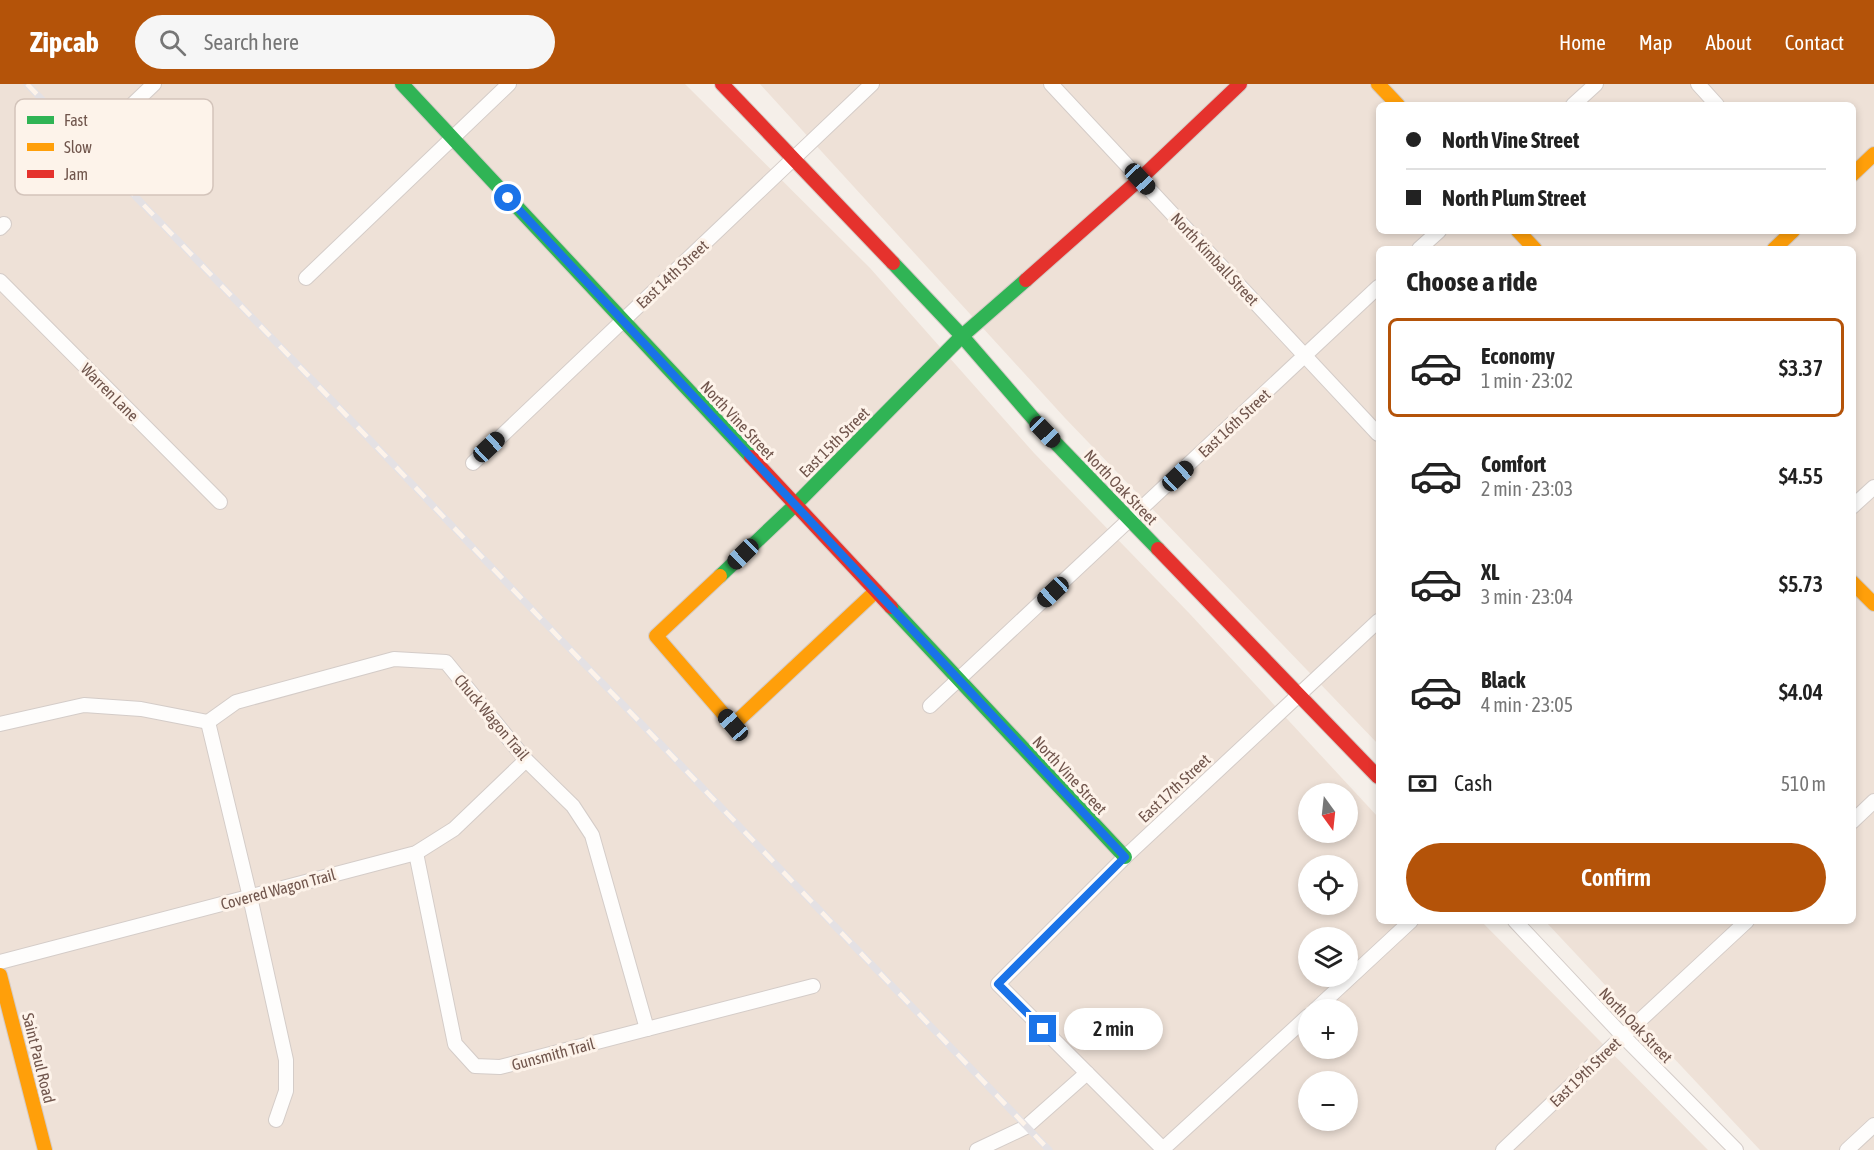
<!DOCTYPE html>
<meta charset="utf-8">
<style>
body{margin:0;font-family:"Asap Condensed",sans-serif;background:#f6f6f6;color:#222;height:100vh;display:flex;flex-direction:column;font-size:22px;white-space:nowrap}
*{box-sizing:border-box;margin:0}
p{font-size:20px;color:#767676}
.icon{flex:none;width:33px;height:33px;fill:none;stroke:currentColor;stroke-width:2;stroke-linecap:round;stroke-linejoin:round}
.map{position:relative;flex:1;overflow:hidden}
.panel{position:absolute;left:1376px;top:162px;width:480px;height:678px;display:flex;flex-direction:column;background:#fff;border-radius:9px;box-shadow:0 3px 9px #0003}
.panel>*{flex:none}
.banner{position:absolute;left:1376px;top:18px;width:480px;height:132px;border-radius:9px;box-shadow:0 3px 9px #0003;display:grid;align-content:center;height:132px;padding:0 30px;background:#fff}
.needle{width:39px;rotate:165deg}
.fabs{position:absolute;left:1298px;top:699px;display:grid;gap:12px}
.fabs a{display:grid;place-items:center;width:60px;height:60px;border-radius:50%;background:#fff;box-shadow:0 3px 9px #0003;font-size:30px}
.end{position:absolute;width:27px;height:27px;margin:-14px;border:8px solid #1a73e8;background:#fff;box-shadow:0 0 0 3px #fff}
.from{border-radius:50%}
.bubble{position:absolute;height:42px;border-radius:21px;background:#fff;box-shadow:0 3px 9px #0003;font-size:20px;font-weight:600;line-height:42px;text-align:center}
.car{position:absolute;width:18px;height:36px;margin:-18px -9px;border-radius:8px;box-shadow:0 0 4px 2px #0007;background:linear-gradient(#222 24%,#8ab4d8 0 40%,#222 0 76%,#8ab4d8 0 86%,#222 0)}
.banner b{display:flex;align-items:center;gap:21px;height:57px;font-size:22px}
.banner b+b{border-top:2px solid #e0e0e0}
.banner i{width:15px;height:15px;background:#222}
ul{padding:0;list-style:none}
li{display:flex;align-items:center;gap:18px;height:99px;margin:0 12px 9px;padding:0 18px;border:3px solid transparent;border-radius:9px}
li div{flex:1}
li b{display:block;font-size:22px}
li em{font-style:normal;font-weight:600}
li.selected{border-color:#b45309}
li>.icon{width:54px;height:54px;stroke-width:1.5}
h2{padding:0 30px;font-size:27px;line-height:72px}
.pay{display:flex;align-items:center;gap:15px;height:66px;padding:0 30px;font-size:22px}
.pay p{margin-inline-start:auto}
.button{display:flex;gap:12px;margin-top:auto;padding:12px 30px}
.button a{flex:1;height:69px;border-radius:36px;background:#b45309;color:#fff;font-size:24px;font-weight:600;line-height:69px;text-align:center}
header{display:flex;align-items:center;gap:36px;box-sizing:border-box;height:84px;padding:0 30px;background:#b45309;color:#fff}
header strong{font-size:28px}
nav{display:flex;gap:33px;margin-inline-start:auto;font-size:21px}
.search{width:420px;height:54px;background:#f6f6f6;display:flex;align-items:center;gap:15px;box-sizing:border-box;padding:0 21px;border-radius:33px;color:#767676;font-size:22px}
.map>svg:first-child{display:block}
.residential{fill:#eee1d7;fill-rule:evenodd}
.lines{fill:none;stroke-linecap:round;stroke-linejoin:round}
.street-casing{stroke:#d4ccc8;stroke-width:16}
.fast-casing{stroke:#d4cbc6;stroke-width:16}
.slow-casing{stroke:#d4cbc6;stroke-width:16}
.jam-casing{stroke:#d4cbc6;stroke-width:16}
.street{stroke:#fefdfc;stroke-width:14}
.fast{stroke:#30b455;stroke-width:14}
.slow{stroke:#ff9f0a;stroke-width:14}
.jam{stroke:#e5322d;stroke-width:14}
.rail-casing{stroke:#e4e1e4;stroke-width:7}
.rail{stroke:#fdf3ea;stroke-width:4.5;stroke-dasharray:14;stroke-linecap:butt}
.route{stroke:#1a73e8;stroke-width:8}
.labels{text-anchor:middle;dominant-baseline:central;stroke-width:6;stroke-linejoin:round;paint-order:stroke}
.street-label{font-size:16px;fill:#70554c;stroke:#fdf3ea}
.key{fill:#fdf3ea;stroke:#d3c4bb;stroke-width:1.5}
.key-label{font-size:16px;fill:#70554c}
</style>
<header>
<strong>Zipcab</strong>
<div class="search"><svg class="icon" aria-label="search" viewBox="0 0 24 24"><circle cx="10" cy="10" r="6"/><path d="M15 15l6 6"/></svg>Search here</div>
<nav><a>Home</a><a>Map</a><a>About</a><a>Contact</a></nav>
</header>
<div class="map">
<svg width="1874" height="1066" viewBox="0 0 1874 1066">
<rect width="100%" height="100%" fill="#f5efe9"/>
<g class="residential">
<path d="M0 0H685L870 184 1034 369 1189 529 1378 733V837H1481L1708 1066H0ZM1308 710H1347V748H1308ZM1308 782H1347V820H1308ZM1308 854H1347V892H1308ZM1308 926H1347V964H1308ZM1308 998H1347V1036H1308Z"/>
<path d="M760 0H1874V1066H1760L1545 837H1852V165H1378V660L1065 334ZM1378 21H1852V147H1378Z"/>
</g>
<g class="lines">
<g class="street-casing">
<g id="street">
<path d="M1051 0 1378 350"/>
<path d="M1698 0 1717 21"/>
<path d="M133 20 154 0"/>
<path d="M1573 21 1596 0"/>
<path d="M0 144 4 140"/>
<path d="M1419 165 1439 147"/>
<path d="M306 194 509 0"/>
<path d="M0 197 220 418"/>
<path d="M473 379 872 0"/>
<path d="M1852 423 1874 403"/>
<path d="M930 622 1378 203"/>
<path d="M208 638 236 618 394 575 446 578 526 676 573 722 592 751 647 945"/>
<path d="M208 638 250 813 286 976V1007L276 1036"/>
<path d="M0 640 84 621 141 625 208 638"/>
<path d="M1852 738 1874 717"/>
<path d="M416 769 455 960 475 982 500 983 813 902"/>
<path d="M1515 837 1623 952 1736 1066"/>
<path d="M0 878 416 769 454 745 526 676"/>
<path d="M1315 926 1411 837"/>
<path d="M1163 1065 1308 932"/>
<path d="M977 1066 1026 1043 1087 989"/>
<path d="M1164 1066 998 900 1125 773 1378 537"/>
<path d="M1503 1066 1623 952 1747 837"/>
<path d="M1847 1066 1874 1041"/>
</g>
</g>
<g class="fast-casing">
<g id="fast">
<path d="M402 0 751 373"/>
<path d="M893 179 962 252 1045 348 1158 465"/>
<path d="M720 492 795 421 962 252 1026 196"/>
<path d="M891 523 1125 773"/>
</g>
</g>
<g class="slow-casing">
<g id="slow">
<path d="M1378 0 1398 21"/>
<path d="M1852 91 1874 70"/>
<path d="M1518 147 1535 165"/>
<path d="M1774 165 1793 147"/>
<path d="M720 492 656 552 733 641 876 507"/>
<path d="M1852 498 1874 520"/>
<path d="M0 891 45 1066"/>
</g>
</g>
<g class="jam-casing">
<g id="jam">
<path d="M722 0 893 179"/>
<path d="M1026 196 1140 95 1240 0"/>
<path d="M751 373 891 523"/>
<path d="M1158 465 1378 693"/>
</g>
</g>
<use href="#street" class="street"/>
<use href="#fast" class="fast"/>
<use href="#slow" class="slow"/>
<use href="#jam" class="jam"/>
<g class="rail-casing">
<path id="rail" d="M27 0 350 335 1049 1066"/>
</g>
<use href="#rail" class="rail"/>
</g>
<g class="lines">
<path class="route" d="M508 114 1125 773 998 900 1043 945"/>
</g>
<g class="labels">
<g class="street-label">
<text transform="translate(1215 175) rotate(47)">North Kimball Street</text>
<text transform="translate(672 190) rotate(-43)">East 14th Street</text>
<text transform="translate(110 308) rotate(45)">Warren Lane</text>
<text transform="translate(738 336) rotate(47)">North Vine Street</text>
<text transform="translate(1234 339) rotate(-43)">East 16th Street</text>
<text transform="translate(834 358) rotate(-45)">East 15th Street</text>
<text transform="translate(1121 403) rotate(46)">North Oak Street</text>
<text transform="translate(492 633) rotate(50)">Chuck Wagon Trail</text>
<text transform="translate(1070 691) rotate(47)">North Vine Street</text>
<text transform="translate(1174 704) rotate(-43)">East 17th Street</text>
<text transform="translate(278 805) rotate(-15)">Covered Wagon Trail</text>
<text transform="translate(1636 941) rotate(46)">North Oak Street</text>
<text transform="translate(553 970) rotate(-15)">Gunsmith Trail</text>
<text transform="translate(39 974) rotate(76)">Saint Paul Road</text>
<text transform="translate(1585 988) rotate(-44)">East 19th Street</text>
</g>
</g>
<rect x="15" y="15" width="198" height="96" rx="9" class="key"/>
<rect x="27" y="32" width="27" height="8" fill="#30b455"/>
<rect x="27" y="59" width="27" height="8" fill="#ff9f0a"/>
<rect x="27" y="86" width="27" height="8" fill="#e5322d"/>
<g class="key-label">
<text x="64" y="42">Fast</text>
<text x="64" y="69">Slow</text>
<text x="64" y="96">Jam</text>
</g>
</svg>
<div class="fabs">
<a><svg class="needle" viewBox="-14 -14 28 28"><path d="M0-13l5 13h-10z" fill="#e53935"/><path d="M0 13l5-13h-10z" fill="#767676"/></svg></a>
<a><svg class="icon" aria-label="locate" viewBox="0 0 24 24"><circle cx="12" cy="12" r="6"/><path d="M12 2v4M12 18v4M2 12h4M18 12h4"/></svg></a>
<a><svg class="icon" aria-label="layers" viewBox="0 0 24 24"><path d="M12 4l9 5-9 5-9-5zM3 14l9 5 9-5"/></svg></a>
<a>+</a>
<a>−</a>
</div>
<i class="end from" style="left:508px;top:114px"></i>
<i class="end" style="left:1043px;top:945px"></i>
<div class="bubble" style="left:1064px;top:924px;width:99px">2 min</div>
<i class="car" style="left:1140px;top:95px;rotate:137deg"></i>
<i class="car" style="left:1045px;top:348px;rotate:136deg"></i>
<i class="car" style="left:489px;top:363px;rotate:47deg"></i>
<i class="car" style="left:1178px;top:392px;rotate:47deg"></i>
<i class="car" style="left:743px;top:470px;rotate:226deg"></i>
<i class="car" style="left:1053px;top:508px;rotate:227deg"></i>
<i class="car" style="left:733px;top:641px;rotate:319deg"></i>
<div class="banner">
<b><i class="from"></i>North Vine Street</b>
<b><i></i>North Plum Street</b>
</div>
<section class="panel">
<h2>Choose a ride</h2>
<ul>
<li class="selected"><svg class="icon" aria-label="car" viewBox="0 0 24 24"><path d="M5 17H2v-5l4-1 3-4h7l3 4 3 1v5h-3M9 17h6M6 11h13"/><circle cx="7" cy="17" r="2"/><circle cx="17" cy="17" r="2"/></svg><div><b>Economy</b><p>1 min · 23:02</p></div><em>$3.37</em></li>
<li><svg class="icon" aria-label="car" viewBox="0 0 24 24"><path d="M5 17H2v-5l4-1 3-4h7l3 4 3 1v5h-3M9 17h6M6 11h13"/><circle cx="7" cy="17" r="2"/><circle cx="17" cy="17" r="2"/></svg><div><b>Comfort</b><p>2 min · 23:03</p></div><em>$4.55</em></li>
<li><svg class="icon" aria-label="car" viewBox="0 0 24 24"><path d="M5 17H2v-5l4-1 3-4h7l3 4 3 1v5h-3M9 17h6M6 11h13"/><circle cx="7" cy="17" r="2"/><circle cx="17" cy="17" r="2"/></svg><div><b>XL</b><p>3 min · 23:04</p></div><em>$5.73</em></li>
<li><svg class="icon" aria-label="car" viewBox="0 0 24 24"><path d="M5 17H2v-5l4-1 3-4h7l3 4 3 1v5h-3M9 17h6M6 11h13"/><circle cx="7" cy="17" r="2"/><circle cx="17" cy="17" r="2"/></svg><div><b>Black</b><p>4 min · 23:05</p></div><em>$4.04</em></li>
</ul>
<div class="pay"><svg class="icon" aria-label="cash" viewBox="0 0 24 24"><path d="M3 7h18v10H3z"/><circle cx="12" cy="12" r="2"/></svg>Cash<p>510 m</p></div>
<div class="button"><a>Confirm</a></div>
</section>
</div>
